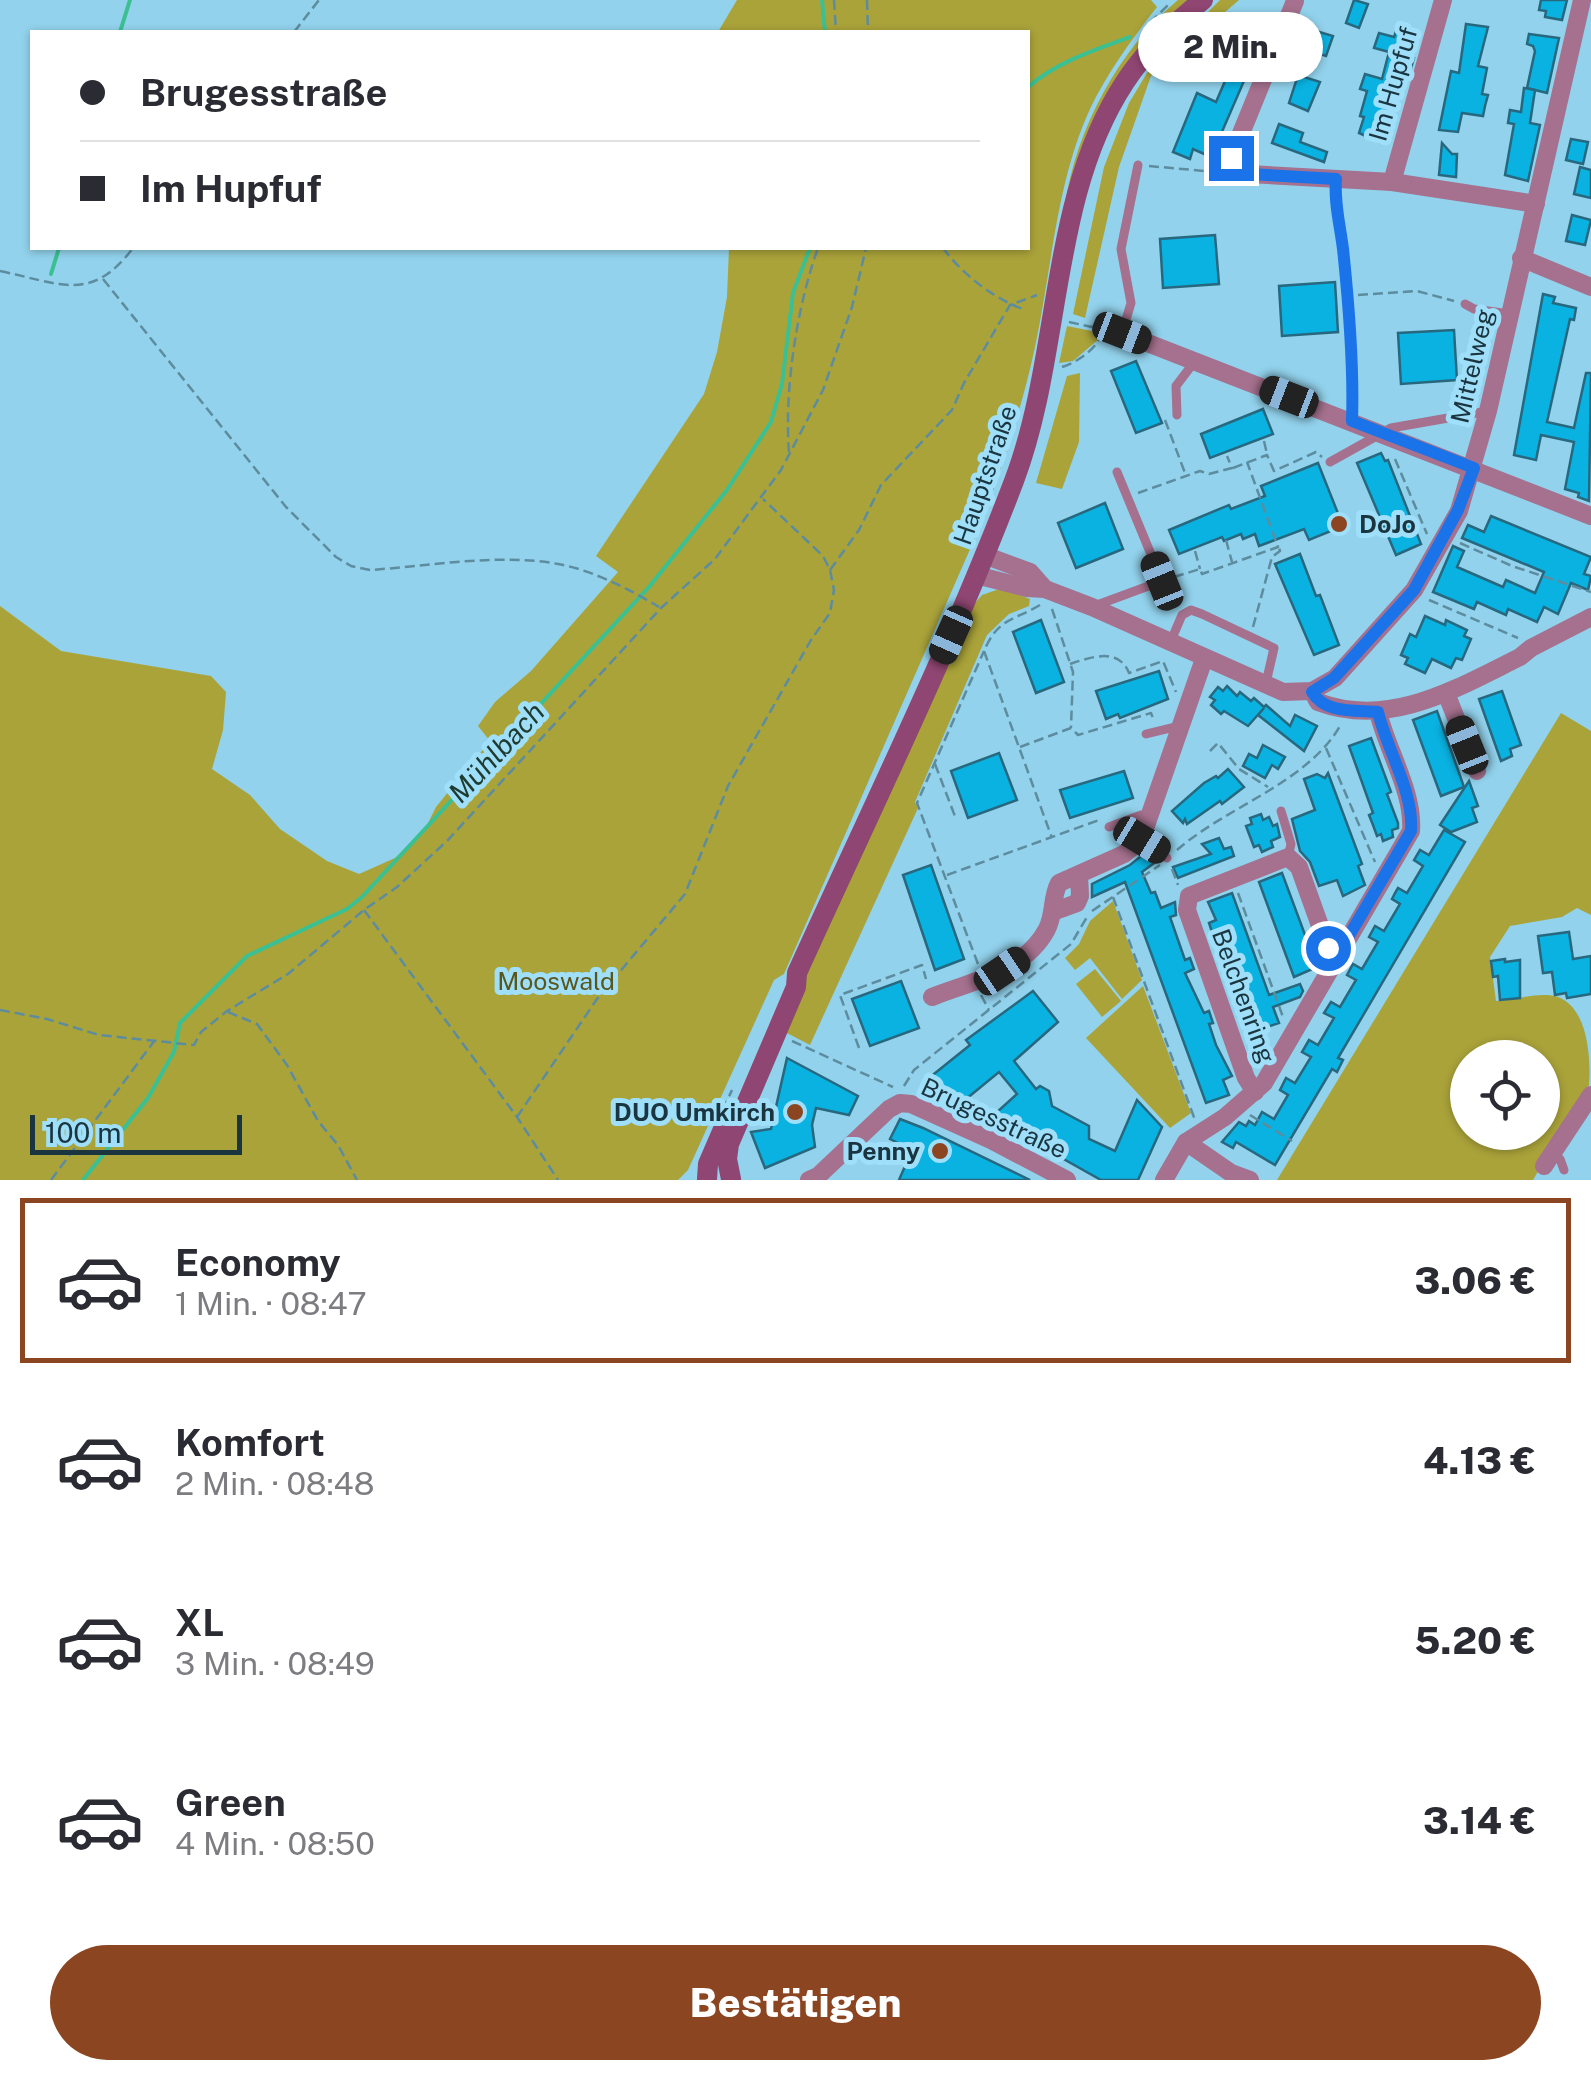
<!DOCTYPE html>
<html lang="de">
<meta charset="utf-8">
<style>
body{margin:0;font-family:"Public Sans",sans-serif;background:#f2f2f3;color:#2b2b33;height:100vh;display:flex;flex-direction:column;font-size:38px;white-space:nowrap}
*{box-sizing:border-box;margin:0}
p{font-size:32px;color:#7c7c81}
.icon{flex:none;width:55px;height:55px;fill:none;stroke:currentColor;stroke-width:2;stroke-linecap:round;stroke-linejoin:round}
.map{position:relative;height:1180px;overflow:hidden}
.side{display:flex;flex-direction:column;background:#fff;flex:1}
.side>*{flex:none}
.guide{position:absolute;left:30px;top:30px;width:1000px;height:220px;border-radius:0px;box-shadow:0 2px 8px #0004;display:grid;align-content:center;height:220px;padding:0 50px;background:#fff}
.controls{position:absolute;left:1450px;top:1040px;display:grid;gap:20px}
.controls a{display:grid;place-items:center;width:110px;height:110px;border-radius:50%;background:#fff;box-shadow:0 2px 8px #0004;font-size:50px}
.scale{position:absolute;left:30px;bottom:25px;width:212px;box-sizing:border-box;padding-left:10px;border:5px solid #1a353f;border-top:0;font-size:28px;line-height:35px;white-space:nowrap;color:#1a353f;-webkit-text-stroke:8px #9fdff9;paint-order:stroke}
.end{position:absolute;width:45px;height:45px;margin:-22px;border:12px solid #1a73e8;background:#fff;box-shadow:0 0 0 5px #fff}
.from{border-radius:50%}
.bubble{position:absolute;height:70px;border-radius:35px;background:#fff;box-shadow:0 2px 8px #0004;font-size:32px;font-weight:800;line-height:70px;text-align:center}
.car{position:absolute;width:30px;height:60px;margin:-30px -15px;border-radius:12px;box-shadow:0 0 8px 2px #0007;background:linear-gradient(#222 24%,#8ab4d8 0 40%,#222 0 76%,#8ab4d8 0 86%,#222 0)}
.guide b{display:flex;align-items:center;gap:35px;height:95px;font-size:38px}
.guide b+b{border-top:2px solid #e1e1e2}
.guide i{width:25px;height:25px;background:#2b2b33}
ul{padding:18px 0 0;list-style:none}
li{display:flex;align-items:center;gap:30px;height:165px;margin:0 20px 15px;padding:0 30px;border:5px solid transparent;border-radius:0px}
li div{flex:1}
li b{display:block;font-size:38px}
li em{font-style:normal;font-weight:800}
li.on{border-color:#8b4520}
li>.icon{width:90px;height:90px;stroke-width:1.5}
.cta{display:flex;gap:20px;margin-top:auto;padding:20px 50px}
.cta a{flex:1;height:115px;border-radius:60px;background:#8b4520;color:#fff;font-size:40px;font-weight:800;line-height:115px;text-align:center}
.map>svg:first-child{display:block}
.green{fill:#aaa33a;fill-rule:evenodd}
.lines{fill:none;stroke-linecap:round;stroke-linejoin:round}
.stream{stroke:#3ac092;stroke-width:4}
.building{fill:#0ab2e1;stroke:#28687f;stroke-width:2.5}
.path{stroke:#5d8c9f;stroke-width:2.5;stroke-dasharray:10 5;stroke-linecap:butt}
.lane{stroke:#a5718e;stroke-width:9}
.street{stroke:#a5718e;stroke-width:18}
.secondary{stroke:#904672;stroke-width:20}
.route{stroke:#1a73e8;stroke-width:12}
.poi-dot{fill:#8b4520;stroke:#9fdff9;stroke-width:4}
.labels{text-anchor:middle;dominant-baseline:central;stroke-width:10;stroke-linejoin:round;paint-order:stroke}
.street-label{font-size:25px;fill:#1a353f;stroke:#9fdff9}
.poi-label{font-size:25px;font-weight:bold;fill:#1a353f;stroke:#9fdff9;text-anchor:end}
.park-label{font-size:25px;fill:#5b571c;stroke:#9fdff9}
.water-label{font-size:28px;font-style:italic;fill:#1f3b2f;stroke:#9fdff9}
</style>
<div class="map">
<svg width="1591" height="1180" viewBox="0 0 1591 1180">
<rect width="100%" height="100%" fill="#92d2ec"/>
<g class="green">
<path d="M737 0H1151L1157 7C1132 39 1107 73 1090 109 1056 183 1052 268 1035 347 1023 404 1004 460 985 515L784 974 774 980 688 1170 678 1180H0V606L61 651 211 676 226 692 223 730 212 769 250 795 280 829 327 861 359 874 395 858 424 831 436 807 490 741 478 726 495 702 531 671 618 572 596 556 704 394 717 352 727 297 729 248H1028V32H718Z"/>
<path d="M1178 0H1194L1155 33 1065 205C1076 129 1119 49 1178 0Z"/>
<path d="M1220 0H1239L1151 76 1119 167 1085 318 1073 314 1104 167 1129 103 1147 73Z"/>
<path d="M1067 326 1092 331 1099 339 1073 361 1059 363Z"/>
<path d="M1080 373 1079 442 1062 489 1036 483 1067 376Z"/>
<path d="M1002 588 1030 599 1029 606 1009 614 987 635 915 802 918 808 810 1045 781 1030 975 603 982 595Z"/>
<path d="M1561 713 1591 731V915L1577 908 1562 917 1510 926 1490 957 1496 1001C1515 1000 1541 991 1558 997 1588 1008 1591 1058 1589 1085 1575 1118 1551 1149 1533 1180H1277ZM1468 1058H1542V1132H1468Z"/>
<path d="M1113 901 1142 980 1122 999 1090 958 1075 970 1065 958 1079 944 1090 921Z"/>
<path d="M1095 969 1121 1001 1102 1017 1076 984Z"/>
<path d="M1143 986 1191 1113 1170 1128 1086 1038Z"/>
</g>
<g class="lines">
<g class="stream">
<path d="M822 0 825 32"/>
<path d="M120 32 130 0"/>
<path d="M1028 87C1057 62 1094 50 1130 37"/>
<path d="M51 274 59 248"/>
<path d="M83 1180 148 1098 174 1052 180 1023 247 956 347 909 362 897 649 587 727 490 771 422 782 384 793 293 810 248"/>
</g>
</g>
<g class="building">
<path d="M1354 0 1368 4 1359 28 1346 23Z"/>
<path d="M1541 0H1567L1562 20 1545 17 1546 11 1539 10Z"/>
<path d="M1466 24 1488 27 1478 66 1487 68 1482 94 1488 95 1485 106 1483 116 1462 113 1458 132 1439 130 1451 71 1459 73Z"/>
<path d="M1398 26 1408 30 1401 53 1414 58 1408 78 1395 74 1379 142 1359 133 1364 117 1360 116 1367 91 1360 89 1365 74 1382 79 1389 52 1374 48 1379 33 1394 37Z"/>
<path d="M1247 30 1263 37 1211 157 1193 149 1190 159 1173 152 1197 93 1216 102Z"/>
<path d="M1316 31 1333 36 1326 56 1310 51Z"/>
<path d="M1529 34 1559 38 1547 93 1527 88 1535 51 1533 46 1527 44Z"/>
<path d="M1298 75 1320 82 1308 111 1289 103Z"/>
<path d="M1524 88 1535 90 1530 123 1540 125 1528 181 1505 175 1514 124 1508 123 1510 110 1521 112Z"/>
<path d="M1279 124 1303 133 1300 142 1327 152 1324 162 1272 143Z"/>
<path d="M1571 139 1588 142 1583 164 1566 160Z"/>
<path d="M1442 143 1452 154H1457L1456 177 1439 175Z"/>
<path d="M1580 167 1591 170V198L1574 194Z"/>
<path d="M1572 215 1591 220 1585 245 1566 241Z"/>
<path d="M1215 235 1219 284 1163 288 1160 239Z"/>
<path d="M1335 282 1338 332 1282 336 1279 286Z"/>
<path d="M1543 294 1555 297 1553 303 1576 308 1574 320 1570 319 1547 422 1574 428 1586 373H1591L1589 501 1578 497 1579 493 1565 489 1574 442 1541 435 1536 460 1514 455Z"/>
<path d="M1454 330 1457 380 1401 384 1398 333Z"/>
<path d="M1136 361 1162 423 1136 433 1111 371Z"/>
<path d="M1263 409 1273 434 1210 458 1201 434Z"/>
<path d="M1381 453 1385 461 1388 460 1421 544 1396 555 1357 463Z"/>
<path d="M1318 463 1343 526 1309 540 1304 529 1259 546 1255 534 1243 539 1241 534 1224 541 1222 537 1179 554 1169 530 1229 505 1231 509 1265 496 1261 486Z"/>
<path d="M1105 503 1123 549 1076 568 1058 523Z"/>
<path d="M1491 516 1591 557 1584 574 1591 576 1588 590 1571 583 1558 614 1544 607 1537 622 1508 609 1506 615 1477 602 1474 609 1433 592 1453 546 1464 551 1457 567 1503 587 1506 580 1535 593 1544 572 1462 538 1468 525 1484 532Z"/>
<path d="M1300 554 1316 596 1320 595 1339 645 1314 655 1275 564Z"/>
<path d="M1425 616 1445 625 1446 620 1467 630 1464 636 1471 639 1462 660 1456 658 1451 668 1432 659 1425 673 1405 664 1408 658 1401 655 1410 634 1416 637Z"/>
<path d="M1041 620 1064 682 1036 693 1013 632Z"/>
<path d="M1159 671 1168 699 1120 718 1118 714 1106 719 1096 691Z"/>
<path d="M1227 686 1237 696 1240 692 1251 701 1254 698 1264 707 1266 705 1290 726 1295 715 1317 726 1304 751 1258 715 1264 708 1248 726 1224 711 1221 714 1211 705 1215 700 1210 697 1218 687 1223 691Z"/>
<path d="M1502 691 1521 745 1510 749 1512 756 1501 761 1479 699Z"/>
<path d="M1437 711 1464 787 1441 796 1413 720Z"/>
<path d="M1371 738 1391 792 1387 794 1398 823V828L1392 830 1393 837 1383 841 1381 834 1377 836 1373 825 1369 815 1373 813 1349 746Z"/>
<path d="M1263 745 1285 757 1278 769 1272 765 1265 778 1243 766 1249 754 1257 758Z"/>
<path d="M999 753 1017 800 968 818 951 771Z"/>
<path d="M1228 769 1244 787 1222 804 1220 801 1187 824 1185 819 1183 823 1172 811 1204 783 1216 776 1218 778Z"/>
<path d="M1124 771 1133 798 1070 818 1060 790Z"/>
<path d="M1328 773 1362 864 1358 866 1365 885 1343 896 1337 880 1319 886 1310 862 1300 851 1292 819 1315 810 1304 779 1317 774 1325 778Z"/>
<path d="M1469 781 1478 806 1472 808 1477 822 1451 832 1440 825Z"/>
<path d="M1261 814 1263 820 1269 817 1273 826 1277 824 1280 837 1271 841 1273 847 1262 852 1259 845 1254 847 1246 826 1252 824 1250 818Z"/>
<path d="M1444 830 1465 842 1338 1058 1343 1060 1337 1072 1332 1069 1275 1165 1236 1142 1233 1148 1222 1142 1239 1122 1246 1126 1249 1121 1255 1125 1262 1112 1274 1119 1288 1095 1280 1090 1286 1078 1295 1083 1311 1057 1302 1052 1309 1040 1318 1045 1334 1018 1324 1013 1331 1002 1340 1007 1356 980 1347 975 1353 964 1362 969 1378 942 1369 937 1375 926 1384 931 1400 904 1392 899 1395 893 1398 888 1407 893 1423 866 1414 860 1420 850 1429 855Z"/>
<path d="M1219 838 1224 849 1231 847 1234 856 1178 878 1173 867 1211 854 1202 844Z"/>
<path d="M1145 853 1157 861 1142 872 1151 893 1155 892 1161 908 1175 902 1176 915 1170 917 1185 960 1190 958 1194 969 1185 973 1204 1013 1209 1011 1213 1023 1209 1024 1216 1045 1232 1076 1223 1080 1229 1095 1206 1103 1125 882 1092 897V884L1130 865Z"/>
<path d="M931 865 964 959 935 970 903 875Z"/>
<path d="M1282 873 1317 967 1294 977 1259 882Z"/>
<path d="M1232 893 1269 995 1300 984 1303 991 1300 997 1273 1007 1279 1023 1261 1029 1266 1042 1254 1046 1250 1034 1256 1031 1244 1000 1238 1002 1233 990 1240 987 1232 967 1226 969 1221 957 1227 954 1224 944 1220 933 1213 935 1209 923 1216 920 1208 902Z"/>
<path d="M1569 932 1573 959 1591 956V994L1567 998 1566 993 1555 995 1552 972 1543 973 1538 936Z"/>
<path d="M1505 959V962L1520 960V998L1500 1000 1498 976 1493 977 1491 961Z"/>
<path d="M901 981 919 1028 870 1046 852 999Z"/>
<path d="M1033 991 1058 1022 1014 1061 1036 1089 1040 1086 1049 1091 1052 1106 1089 1126V1139L1115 1151 1137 1100 1162 1127 1138 1180H1101L1028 1139 1032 1131 996 1113 1017 1094 999 1072 954 1109 929 1078 970 1045 966 1040Z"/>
<path d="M787 1058 858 1096 849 1115 816 1108 812 1125 815 1147 765 1168 751 1132 771 1129Z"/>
<path d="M900 1119 923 1128 1030 1180H899L912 1150 890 1139Z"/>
</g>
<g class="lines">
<g class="path">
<path d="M834 0 836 32"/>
<path d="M867 0 868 32"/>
<path d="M1150 23 1169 4"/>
<path d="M294 32 319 0"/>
<path d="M1149 166 1216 172"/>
<path d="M943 248C962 274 995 300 1026 310"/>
<path d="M0 271C59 283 91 304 133 248"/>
<path d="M103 279 286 507 336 557 351 566 370 570C429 566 500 553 558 564 592 570 629 589 659 607"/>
<path d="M1358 295 1417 291 1454 301"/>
<path d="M1069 322 1101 329"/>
<path d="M1062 367C1080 361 1098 348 1103 330"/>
<path d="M1165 420 1185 473"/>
<path d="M1264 441 1267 454"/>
<path d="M789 452C784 390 797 306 818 248"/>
<path d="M1395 459 1427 534"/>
<path d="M1233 468 1267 455 1274 471 1316 452 1322 457"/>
<path d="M1138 493 1200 471 1209 474 1232 468 1227 456"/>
<path d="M1226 540 1232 562"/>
<path d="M1460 543 1512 566 1591 592"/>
<path d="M1195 551 1200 569"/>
<path d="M830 570 859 530 881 485 952 410 964 383 1010 305 1037 295"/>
<path d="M1174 577 1200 569 1202 574 1278 547 1247 462"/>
<path d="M1429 600 1518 638"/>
<path d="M1040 605C1013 621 998 618 984 651L1052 838"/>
<path d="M1052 609 1073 672 1071 727"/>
<path d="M1253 627 1272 557 1280 551 1279 548"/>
<path d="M1070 664C1091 657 1119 647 1129 673L1163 661 1176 692"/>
<path d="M1020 747 1071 728 1078 735 1151 713 1154 721"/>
<path d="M1326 748 1375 862"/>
<path d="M1210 751 1218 743 1239 769 1268 787"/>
<path d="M935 764 956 819"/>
<path d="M1177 850C1226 807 1307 783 1340 726"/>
<path d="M1172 869 1178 885"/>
<path d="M947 875 1099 820"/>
<path d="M1238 893 1283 1017"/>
<path d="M1113 897 1195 1120"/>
<path d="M364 910 517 1117 558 1180"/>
<path d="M1092 911 1160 865"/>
<path d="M978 964 917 803 984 651"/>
<path d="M981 995 989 1010"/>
<path d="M0 1010 47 1019 99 1035 194 1045 201 1032 227 1011 288 974 364 910 397 887 447 841 661 608 715 559 781 470 823 390 852 307 866 248"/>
<path d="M228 1012 257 1024 287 1065 318 1121 338 1145 357 1180"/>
<path d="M792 1041 893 1087"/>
<path d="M859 1048 840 995 922 965 926 979"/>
<path d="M904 1086 914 1070 1071 944 1087 917"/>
<path d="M723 1110 732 1090"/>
<path d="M1250 1115 1292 1141"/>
<path d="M517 1117 597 999 685 894 728 786 811 640 830 613 834 590 830 570 823 556 763 499"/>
<path d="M51 1180 155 1040"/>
</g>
<g class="lane">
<path d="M1336 179C1334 203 1340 225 1343 249 1349 306 1354 364 1352 421"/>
<path d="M1465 304 1474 309 1509 314"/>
<path d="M1122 333 1131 303 1121 249 1138 165"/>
<path d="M1177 415 1176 386 1195 361"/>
<path d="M1330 462 1391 428 1488 411"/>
<path d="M1097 605 1162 581 1117 472"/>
<path d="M1170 643 1182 615 1191 610 1202 614 1274 648 1266 683"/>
<path d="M1146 734 1179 726"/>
<path d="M1281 811 1291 844 1288 857"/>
<path d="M1109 827 1141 815 1148 819"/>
<path d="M1141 840 1167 858"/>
<path d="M1552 1154 1560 1159 1564 1170"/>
</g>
<g class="street">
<path d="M1295 1 1231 158V173L1392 182 1536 204"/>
<path d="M1392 182 1443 0"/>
<path d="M1521 258 1591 287"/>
<path d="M1122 333 1591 516"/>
<path d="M984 555 1030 572 1045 589"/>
<path d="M976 575 1027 588 1045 589 1092 607 1283 692 1312 691 1335 678 1414 590 1459 511 1488 411 1582 0"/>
<path d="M1312 691 1318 702C1390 729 1457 688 1520 657L1531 648 1591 617"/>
<path d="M1446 693 1477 771"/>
<path d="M1055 911 1077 903 1080 896 1079 875"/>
<path d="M932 997C973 981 1025 971 1047 929 1055 913 1051 898 1059 883L1124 854 1141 840 1204 659"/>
<path d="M1255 1092 1246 1078 1187 910 1189 896 1288 857 1299 867 1328 948 1337 955"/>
<path d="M1186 1142 1231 1173 1250 1180"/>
<path d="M1544 1166 1591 1095"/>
<path d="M809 1180 818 1176 889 1109 900 1103 911 1104 991 1140 1067 1180"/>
<path d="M1164 1180 1186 1142 1225 1117 1264 1083 1411 831C1414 792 1387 750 1378 712"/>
</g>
<g class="secondary">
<path d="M707 1179 708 1164 724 1127"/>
<path d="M731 1179 727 1159 729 1144 796 987 797 973C871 810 950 649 1014 481 1062 355 1049 197 1125 82 1146 50 1173 24 1203 0"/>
</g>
</g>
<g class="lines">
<path class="route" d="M1231 158V173L1336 179C1334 203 1340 225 1343 249 1349 306 1354 364 1352 421L1474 468 1458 510 1414 590 1334 678 1312 692C1325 714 1355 710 1378 712 1387 750 1414 792 1411 831L1337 956 1328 948"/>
</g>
<g class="poi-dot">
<circle cx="1339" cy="524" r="10"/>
<circle cx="795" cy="1112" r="10"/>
<circle cx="940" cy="1151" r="10"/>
</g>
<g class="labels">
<g class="street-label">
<text transform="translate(1393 84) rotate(-74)">Im Hupfuf</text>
<text transform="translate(1472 366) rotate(-77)">Mittelweg</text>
<text transform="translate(985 475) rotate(-71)">Hauptstraße</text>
<text transform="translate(1244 996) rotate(70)">Belchenring</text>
<text transform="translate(994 1118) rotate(25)">Brugesstraße</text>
</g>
<g class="poi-label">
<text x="1359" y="524" text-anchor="start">DoJo</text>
<text x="775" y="1112">DUO Umkirch</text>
<text x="920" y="1151">Penny</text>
</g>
<g class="park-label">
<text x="556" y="981">Mooswald</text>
</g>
<g class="water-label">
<text transform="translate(496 752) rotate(-47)">Mühlbach</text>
</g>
</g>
</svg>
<div class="controls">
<a><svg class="icon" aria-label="locate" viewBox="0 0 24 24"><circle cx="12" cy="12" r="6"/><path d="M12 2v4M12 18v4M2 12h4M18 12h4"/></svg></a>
</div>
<div class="scale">100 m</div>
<i class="end from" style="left:1328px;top:948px"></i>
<i class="end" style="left:1231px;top:158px"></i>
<div class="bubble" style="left:1138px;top:12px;width:185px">2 Min.</div>
<i class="car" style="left:1122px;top:333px;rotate:111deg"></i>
<i class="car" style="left:1289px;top:397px;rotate:291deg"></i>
<i class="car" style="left:1162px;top:581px;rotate:338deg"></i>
<i class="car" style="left:951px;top:635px;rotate:204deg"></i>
<i class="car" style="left:1467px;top:745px;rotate:338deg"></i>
<i class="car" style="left:1142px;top:840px;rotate:121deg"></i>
<i class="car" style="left:1002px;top:971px;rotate:56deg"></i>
<div class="guide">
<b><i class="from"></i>Brugesstraße</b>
<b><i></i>Im Hupfuf</b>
</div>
</div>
<section class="side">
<ul>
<li class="on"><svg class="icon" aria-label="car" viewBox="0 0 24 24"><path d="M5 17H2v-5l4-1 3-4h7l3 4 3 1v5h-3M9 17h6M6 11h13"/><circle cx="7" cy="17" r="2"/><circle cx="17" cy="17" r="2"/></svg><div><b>Economy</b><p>1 Min. · 08:47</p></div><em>3.06 €</em></li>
<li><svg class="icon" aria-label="car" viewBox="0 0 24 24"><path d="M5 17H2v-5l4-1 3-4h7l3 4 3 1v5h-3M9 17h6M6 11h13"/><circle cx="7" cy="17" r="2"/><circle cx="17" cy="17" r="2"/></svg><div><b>Komfort</b><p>2 Min. · 08:48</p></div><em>4.13 €</em></li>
<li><svg class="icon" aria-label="car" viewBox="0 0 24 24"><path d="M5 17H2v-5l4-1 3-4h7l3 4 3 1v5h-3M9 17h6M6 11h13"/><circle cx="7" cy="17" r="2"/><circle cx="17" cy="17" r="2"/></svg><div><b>XL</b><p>3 Min. · 08:49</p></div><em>5.20 €</em></li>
<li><svg class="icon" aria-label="car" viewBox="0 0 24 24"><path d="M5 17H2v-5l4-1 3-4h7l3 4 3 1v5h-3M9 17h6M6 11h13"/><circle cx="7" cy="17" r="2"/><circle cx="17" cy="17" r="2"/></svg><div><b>Green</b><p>4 Min. · 08:50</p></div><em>3.14 €</em></li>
</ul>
<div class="cta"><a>Bestätigen</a></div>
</section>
